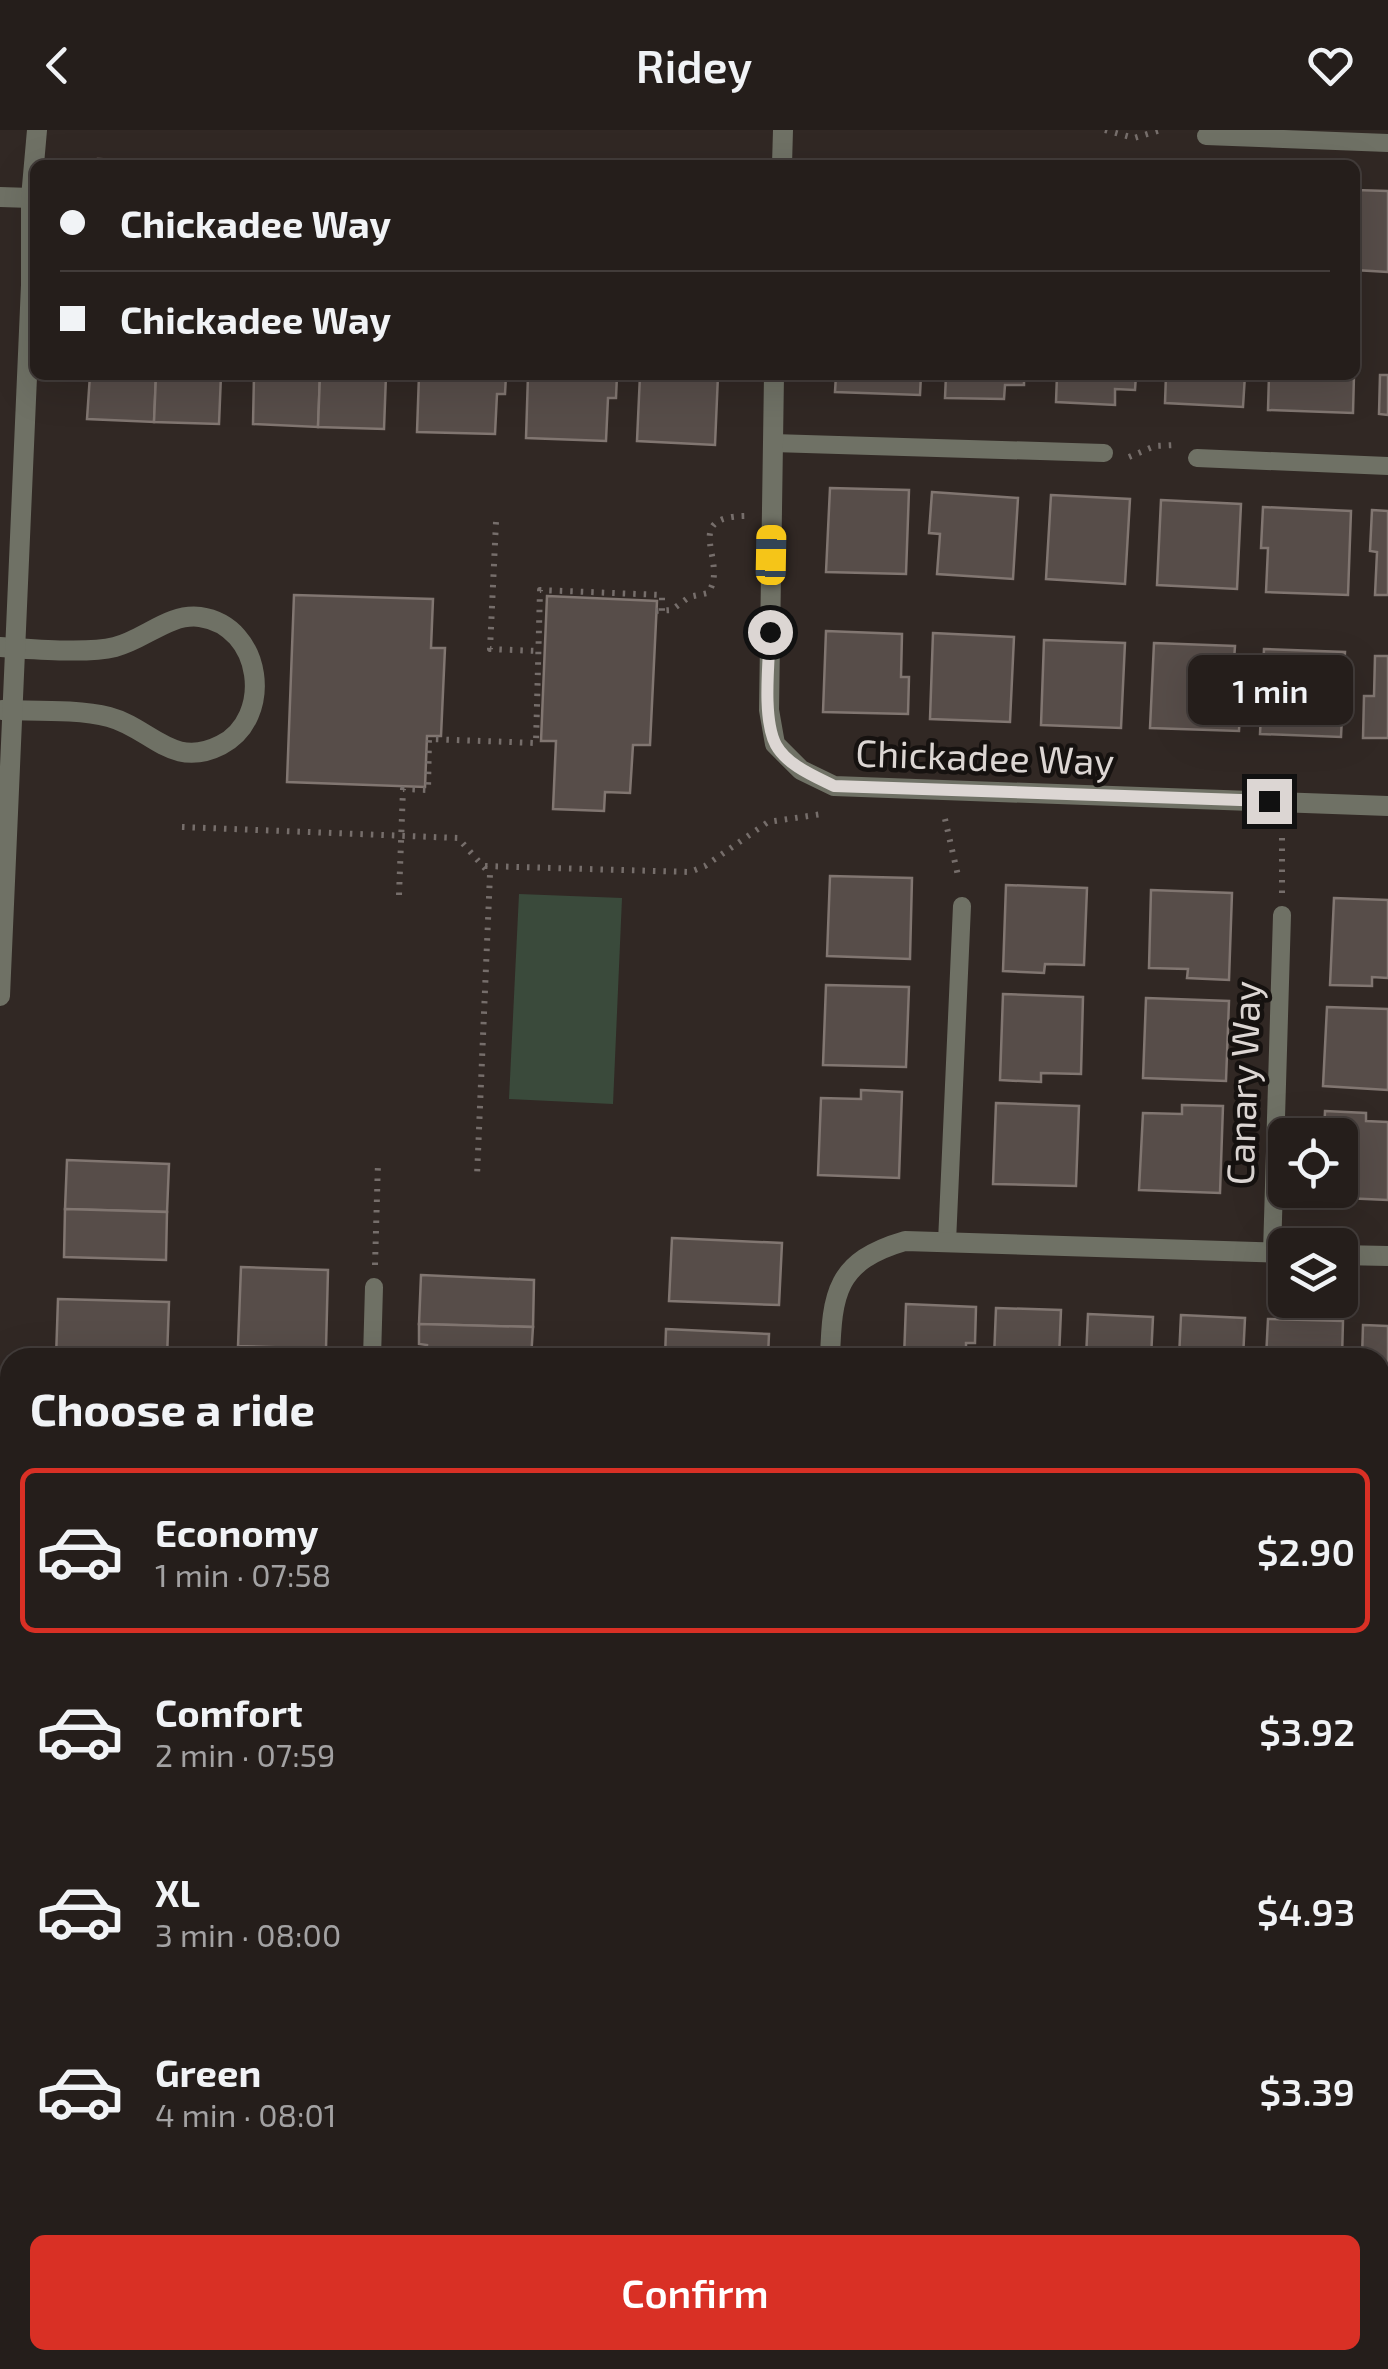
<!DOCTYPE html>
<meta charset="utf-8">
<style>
body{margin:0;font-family:"Exo 2",sans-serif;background:#2d2724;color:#f1f3f6;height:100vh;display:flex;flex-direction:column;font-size:38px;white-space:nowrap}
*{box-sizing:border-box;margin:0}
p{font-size:32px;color:#a3a2a3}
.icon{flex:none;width:55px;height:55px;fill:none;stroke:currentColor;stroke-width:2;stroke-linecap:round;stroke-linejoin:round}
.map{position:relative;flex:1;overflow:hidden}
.details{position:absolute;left:0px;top:1218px;width:1390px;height:1022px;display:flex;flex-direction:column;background:#251e1b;border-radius:30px 30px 0 0;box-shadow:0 10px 40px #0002,0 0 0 2px #423c3a}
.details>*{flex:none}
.hud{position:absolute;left:30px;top:30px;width:1330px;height:220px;border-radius:15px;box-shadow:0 10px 40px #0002,0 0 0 2px #423c3a;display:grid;align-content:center;height:220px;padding:0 30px;background:#251e1b}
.fabs{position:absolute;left:1268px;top:988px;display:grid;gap:20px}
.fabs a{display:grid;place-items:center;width:90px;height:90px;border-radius:15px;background:#251e1b;box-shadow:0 10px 40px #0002,0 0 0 2px #423c3a;font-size:50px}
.end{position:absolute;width:45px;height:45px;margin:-22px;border:12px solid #dcd6d3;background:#111;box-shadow:0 0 0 5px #111}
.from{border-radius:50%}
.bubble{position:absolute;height:70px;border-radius:15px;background:#251e1b;box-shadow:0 10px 40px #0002,0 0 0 2px #423c3a;font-size:32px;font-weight:600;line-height:70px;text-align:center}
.car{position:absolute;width:30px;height:60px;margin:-30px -15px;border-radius:12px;box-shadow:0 0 8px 2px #0007;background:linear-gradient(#f5c518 24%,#345 0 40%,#f5c518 0 76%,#345 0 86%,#f5c518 0)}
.hud b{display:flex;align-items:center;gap:35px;height:95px;font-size:38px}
.hud b+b{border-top:2px solid #423c3a}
.hud i{width:25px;height:25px;background:#f1f3f6}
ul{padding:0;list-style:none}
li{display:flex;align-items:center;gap:30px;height:165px;margin:0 20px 15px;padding:0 10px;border:5px solid transparent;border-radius:15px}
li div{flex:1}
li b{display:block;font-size:38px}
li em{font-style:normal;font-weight:600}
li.on{border-color:#d93025}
li>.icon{width:90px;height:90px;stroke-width:1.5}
h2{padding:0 30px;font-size:45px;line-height:120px}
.primary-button{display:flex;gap:20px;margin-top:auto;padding:20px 30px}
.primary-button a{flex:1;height:115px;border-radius:15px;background:#d93025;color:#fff;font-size:40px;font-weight:600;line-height:115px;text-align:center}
header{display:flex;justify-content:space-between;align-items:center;height:130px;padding:0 30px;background:#251e1b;font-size:45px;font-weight:600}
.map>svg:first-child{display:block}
.green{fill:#3a4a3b}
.building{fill:#574d49;stroke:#817671;stroke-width:2.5}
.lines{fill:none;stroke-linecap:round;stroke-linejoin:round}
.path{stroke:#766e6b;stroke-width:6;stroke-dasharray:2.5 8;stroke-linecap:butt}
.lane{stroke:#6f7165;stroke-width:18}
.street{stroke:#6f7165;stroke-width:20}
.secondary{stroke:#969986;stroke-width:20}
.route{stroke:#dcd6d3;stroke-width:12}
.labels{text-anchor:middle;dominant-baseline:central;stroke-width:9;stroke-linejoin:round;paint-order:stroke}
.street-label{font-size:38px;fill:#dcd6d3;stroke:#161210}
</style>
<header><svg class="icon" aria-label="back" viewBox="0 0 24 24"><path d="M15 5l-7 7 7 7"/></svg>Ridey<svg class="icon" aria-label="heart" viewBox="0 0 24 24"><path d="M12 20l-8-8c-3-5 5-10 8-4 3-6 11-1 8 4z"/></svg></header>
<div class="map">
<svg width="1388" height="2239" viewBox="0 0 1388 2239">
<rect width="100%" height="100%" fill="#312824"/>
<path class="green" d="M519 764 622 768 613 974 509 969Z"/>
<g class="building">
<path d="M98 29 164 32V35H98Z"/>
<path d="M164 32 229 34 164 35Z"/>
<path d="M1355 60 1388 61V142L1355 140Z"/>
<path d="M90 245H156L154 292 87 289Z"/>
<path d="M156 245H221L219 294 154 292Z"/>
<path d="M254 245H320L318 297 253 294Z"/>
<path d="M320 245H386L384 299 318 297Z"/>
<path d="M419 245H506L505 264H497L495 304 417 302Z"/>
<path d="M528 245H617L616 268H608L606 311 526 308Z"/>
<path d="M640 245H718L715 315 637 311Z"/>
<path d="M836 245H921L920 265 835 262Z"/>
<path d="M946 245H1024V255H1005L1004 269 945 268Z"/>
<path d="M1057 245H1136L1135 260 1115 259V275L1056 272Z"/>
<path d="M1166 245H1245L1243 277 1165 273Z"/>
<path d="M1269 245H1354L1353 283 1268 280Z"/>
<path d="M1380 245H1388V285L1379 284Z"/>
<path d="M830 358 909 360 906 444 826 442Z"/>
<path d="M932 362 1018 368 1013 449 937 444 940 404 929 403Z"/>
<path d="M1051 365 1130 369 1125 454 1046 449Z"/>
<path d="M1161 370 1241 374 1237 459 1157 455Z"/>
<path d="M1263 377 1351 381 1348 465 1266 462 1268 418H1261Z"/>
<path d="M1372 380 1388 381V465H1375L1377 422 1370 421Z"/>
<path d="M294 465 433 469 431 518H445L441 606H427L425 657 287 652Z"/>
<path d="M547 466 657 471 650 615H633L630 663 605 662 604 681 553 679 556 611H541Z"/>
<path d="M826 501 902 504 901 547H909L908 584 823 582Z"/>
<path d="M933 503 1014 507 1010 592 930 589Z"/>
<path d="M1044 510 1125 513 1121 598 1041 595Z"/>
<path d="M1154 513 1235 516 1232 561H1241L1239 601 1150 598Z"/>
<path d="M1264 519 1345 522 1341 607 1260 604Z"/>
<path d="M1375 526H1388V608H1363L1364 566H1374Z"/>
<path d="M830 746 912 748 910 829 827 826Z"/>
<path d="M1006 755 1087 758 1084 835 1045 834 1044 843 1003 841Z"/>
<path d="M1151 760 1232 763 1229 850 1187 848 1188 839 1149 838Z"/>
<path d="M1334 768 1388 770V848L1372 847V856L1330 855Z"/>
<path d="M826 855 909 857 906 937 823 935Z"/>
<path d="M1003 864 1083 867 1081 944 1041 943V952L1000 950Z"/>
<path d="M1146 868 1229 871 1226 951 1143 948Z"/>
<path d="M1327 877 1388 879V960L1323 956Z"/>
<path d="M861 960 902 962 899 1048 818 1045 821 968 861 969Z"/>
<path d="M996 973 1079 976 1076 1056 993 1054Z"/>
<path d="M1182 975 1223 976 1220 1063 1139 1060 1143 983 1182 984Z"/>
<path d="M1325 981 1366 983V991L1388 992V1070L1322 1067V1060H1340V1005H1324Z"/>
<path d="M67 1030 169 1034 167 1082 65 1079Z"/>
<path d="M65 1079 167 1082 166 1130 64 1127Z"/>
<path d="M672 1108 782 1113 779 1175 669 1171Z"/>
<path d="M241 1137 328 1140 326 1219 238 1216Z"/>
<path d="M421 1145 534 1150 533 1197 419 1194Z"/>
<path d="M58 1169 169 1172 167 1228H56Z"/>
<path d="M906 1174 976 1177 975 1213H966V1228H904Z"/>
<path d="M996 1178 1061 1180 1059 1228H994Z"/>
<path d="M1088 1184 1153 1187 1151 1228H1086Z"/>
<path d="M1181 1185 1245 1188 1243 1228H1179Z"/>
<path d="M1268 1189 1343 1191 1342 1228H1266Z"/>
<path d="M419 1194 533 1197 531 1228H426L427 1215 419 1214Z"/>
<path d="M1363 1195 1388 1196V1306L1380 1305V1228H1362Z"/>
<path d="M666 1199 769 1204 768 1227 779 1228H665Z"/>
<rect x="1380" y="1390" width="8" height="112"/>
<path d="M1380 1636 1388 1637V1751L1380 1750Z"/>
<path d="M0 2036 10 2037V2102H0Z"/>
<path d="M1380 2093 1388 2094V2180H1380Z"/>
<path d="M110 2235 141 2236V2239H110Z"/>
</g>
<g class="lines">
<g class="path">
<path d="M1105 0 1134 8 1161 0"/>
<path d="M1129 327 1155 316 1174 315"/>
<path d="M496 392 490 519 537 521"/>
<path d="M656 481 672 480 689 467 708 463C730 432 679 387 745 386"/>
<path d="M945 689 959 750"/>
<path d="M182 697 458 708 490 744 477 1046"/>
<path d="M485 736 690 742 705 736 768 692 822 684"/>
<path d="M1282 763V702"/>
<path d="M399 765 403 659 428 660 429 609 536 613 540 460 662 465V481"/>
<path d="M375 1135 378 1032"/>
</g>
<g class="lane">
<path d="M1206 6 1388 13"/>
<path d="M773 313 1104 323"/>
<path d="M1197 328 1388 336"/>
<path d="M947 1112 962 776"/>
<path d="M1272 1123 1282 785"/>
<path d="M372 1228 374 1157"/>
</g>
<g class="street">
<path d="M782 35 783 0"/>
<path d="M0 67 31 68"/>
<path d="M774 245 769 580 775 614 801 640 834 656 1388 676"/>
<path d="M0 517C30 519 87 524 115 517 144 510 169 483 200 487 263 496 274 588 221 615 172 640 151 598 109 587 79 579 34 581 2 580"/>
<path d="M0 866 31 155V68L37 0"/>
<path d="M1340 1125 1388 1126"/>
<path d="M830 1228C832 1163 836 1131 905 1111L1285 1123"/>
<path d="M0 1509 10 1510"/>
<path d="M1380 1567H1388"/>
<path d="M277 2239 278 2230"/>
</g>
<g class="secondary">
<path d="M0 1879H10"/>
<path d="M1380 1938H1388"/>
</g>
</g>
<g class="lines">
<path class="route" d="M770 502C769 531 762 589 776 615 787 635 814 646 834 656L1269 671"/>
</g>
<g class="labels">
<g class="street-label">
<text transform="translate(985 626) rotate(2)">Chickadee Way</text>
<text transform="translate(1242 953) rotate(-88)">Canary Way</text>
</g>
</g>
</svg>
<div class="fabs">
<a><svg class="icon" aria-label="locate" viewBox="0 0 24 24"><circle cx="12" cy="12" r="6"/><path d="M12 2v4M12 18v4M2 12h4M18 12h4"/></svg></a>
<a><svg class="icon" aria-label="layers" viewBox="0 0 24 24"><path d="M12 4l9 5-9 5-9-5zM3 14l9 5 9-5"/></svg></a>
</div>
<i class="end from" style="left:770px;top:502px"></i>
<i class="end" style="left:1269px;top:671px"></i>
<div class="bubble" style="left:1188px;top:525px;width:165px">1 min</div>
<i class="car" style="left:771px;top:425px;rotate:1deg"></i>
<div class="hud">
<b><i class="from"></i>Chickadee Way</b>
<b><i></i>Chickadee Way</b>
</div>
<section class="details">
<h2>Choose a ride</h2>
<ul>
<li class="on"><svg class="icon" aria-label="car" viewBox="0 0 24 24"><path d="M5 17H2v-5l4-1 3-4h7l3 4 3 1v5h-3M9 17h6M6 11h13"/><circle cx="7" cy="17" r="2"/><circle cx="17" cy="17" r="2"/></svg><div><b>Economy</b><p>1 min · 07:58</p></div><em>$2.90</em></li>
<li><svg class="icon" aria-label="car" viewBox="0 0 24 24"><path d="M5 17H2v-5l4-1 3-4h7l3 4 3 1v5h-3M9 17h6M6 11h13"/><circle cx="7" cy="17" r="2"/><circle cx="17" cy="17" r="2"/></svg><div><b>Comfort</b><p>2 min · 07:59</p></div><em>$3.92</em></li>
<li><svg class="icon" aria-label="car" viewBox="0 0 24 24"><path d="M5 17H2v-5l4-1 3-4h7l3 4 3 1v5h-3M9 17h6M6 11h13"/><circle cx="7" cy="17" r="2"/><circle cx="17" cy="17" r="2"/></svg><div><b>XL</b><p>3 min · 08:00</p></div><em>$4.93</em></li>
<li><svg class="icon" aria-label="car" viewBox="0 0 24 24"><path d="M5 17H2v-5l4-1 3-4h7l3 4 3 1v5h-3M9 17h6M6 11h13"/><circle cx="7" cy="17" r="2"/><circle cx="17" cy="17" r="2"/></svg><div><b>Green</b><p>4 min · 08:01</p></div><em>$3.39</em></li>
</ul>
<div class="primary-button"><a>Confirm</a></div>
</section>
</div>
